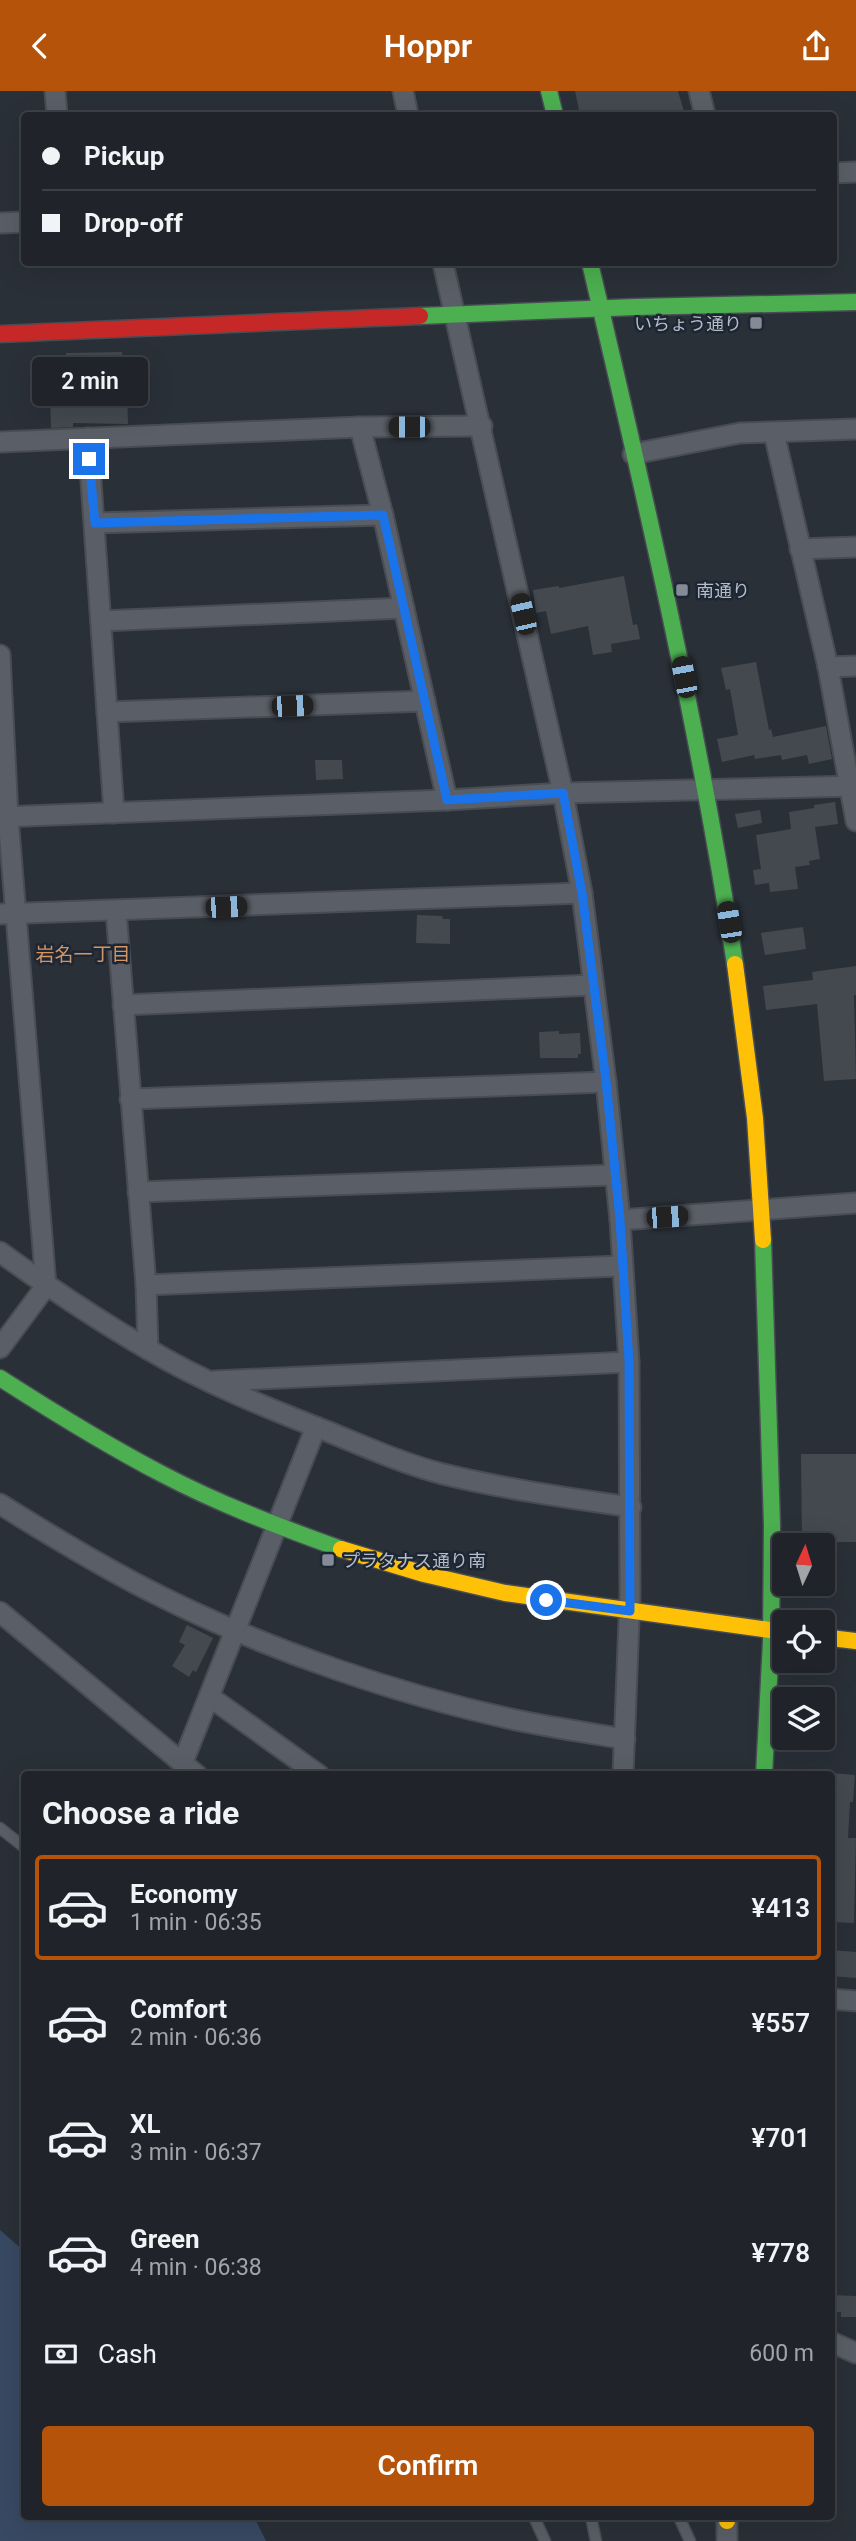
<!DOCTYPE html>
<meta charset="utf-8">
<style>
body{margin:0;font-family:Roboto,"Noto Sans JP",sans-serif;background:#282c32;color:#f1f3f6;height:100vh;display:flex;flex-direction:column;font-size:26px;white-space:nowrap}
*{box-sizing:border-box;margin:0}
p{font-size:23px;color:#a2a4a8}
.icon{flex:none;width:38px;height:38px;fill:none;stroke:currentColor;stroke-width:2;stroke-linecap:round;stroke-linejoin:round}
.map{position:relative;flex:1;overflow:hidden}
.details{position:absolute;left:21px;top:1680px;width:814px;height:749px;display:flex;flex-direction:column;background:#20242a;border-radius:7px;box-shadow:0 7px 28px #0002,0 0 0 2px #3d4147}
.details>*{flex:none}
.top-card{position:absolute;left:21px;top:21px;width:816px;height:154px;border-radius:7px;box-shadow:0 7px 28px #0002,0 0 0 2px #3d4147;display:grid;align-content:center;height:154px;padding:0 21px;background:#20242a}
.needle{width:46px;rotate:4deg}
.tools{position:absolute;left:772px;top:1442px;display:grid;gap:14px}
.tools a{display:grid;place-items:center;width:63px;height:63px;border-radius:7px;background:#20242a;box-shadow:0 7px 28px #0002,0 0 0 2px #3d4147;font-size:35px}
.end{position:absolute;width:32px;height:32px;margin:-16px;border:9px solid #1a73e8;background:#fff;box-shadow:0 0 0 4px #fff}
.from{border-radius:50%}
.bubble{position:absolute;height:49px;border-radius:7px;background:#20242a;box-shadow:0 7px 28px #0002,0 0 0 2px #3d4147;font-size:23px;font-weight:600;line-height:49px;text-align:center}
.car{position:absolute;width:21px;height:42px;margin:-21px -10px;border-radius:9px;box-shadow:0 0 5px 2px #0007;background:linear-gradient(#222 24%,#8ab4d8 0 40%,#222 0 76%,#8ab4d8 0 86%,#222 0)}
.top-card b{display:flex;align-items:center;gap:24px;height:66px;font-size:26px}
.top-card b+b{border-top:2px solid #3d4147}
.top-card i{width:18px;height:18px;background:#f1f3f6}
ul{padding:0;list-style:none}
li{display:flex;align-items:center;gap:21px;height:105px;margin:0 14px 10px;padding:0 7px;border:4px solid transparent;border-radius:7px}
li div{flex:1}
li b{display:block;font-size:26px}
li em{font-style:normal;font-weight:600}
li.current{border-color:#b45309}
li>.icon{width:63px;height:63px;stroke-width:1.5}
h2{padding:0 21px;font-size:32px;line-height:84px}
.pay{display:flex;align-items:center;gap:18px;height:77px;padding:0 21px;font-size:26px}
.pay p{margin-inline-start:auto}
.cta{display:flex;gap:14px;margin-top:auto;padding:14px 21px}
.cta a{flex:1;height:80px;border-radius:7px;background:#b45309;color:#fff;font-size:28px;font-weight:600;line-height:80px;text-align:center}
header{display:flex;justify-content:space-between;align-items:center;height:91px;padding:0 21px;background:#b45309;color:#fff;font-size:32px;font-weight:600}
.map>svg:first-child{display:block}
.water{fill:#384963}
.building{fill:#444950}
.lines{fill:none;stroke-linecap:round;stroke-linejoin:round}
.lane-casing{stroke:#484c53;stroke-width:13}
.street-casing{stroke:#484c53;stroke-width:23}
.fast-casing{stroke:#484c53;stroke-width:19}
.slow-casing{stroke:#484c53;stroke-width:19}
.jam-casing{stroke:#484c53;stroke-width:19}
.lane{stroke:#5a5e66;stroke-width:10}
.street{stroke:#5a5e66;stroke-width:19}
.fast{stroke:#4caf50;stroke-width:16}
.slow{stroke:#ffc107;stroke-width:16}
.jam{stroke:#c62828;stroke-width:16}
.route{stroke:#1a73e8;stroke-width:9}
.poi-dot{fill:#848b96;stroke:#1d2633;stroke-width:2.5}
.labels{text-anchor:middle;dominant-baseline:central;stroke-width:5;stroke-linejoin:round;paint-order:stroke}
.poi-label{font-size:18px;fill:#b4bcc9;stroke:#1d2633;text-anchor:start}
.neighbourhood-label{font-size:19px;fill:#d59563;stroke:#1d2633}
</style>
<header><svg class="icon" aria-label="back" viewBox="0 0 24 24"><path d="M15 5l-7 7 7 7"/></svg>Hoppr<svg class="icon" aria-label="share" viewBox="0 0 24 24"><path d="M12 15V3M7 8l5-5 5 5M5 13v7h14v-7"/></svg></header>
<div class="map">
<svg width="856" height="2450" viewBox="0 0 856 2450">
<rect width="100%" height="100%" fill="#2a3038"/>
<path class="water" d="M0 2139 24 2160V2426H254L266 2450H0Z"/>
<g class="building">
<path d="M575 0H678L685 24H580Z"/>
<path d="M122 261 123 301H127L128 333 73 332V336L51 337 50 304H67L66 262Z"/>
<path d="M624 485 633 534 637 533 640 548 611 553 612 561 593 564 588 535 551 543 546 520 536 522 533 499 559 495V497Z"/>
<path d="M756 571 769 639 771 638 773 646 826 635 832 668 809 673 807 664 782 669 781 664 755 668 754 664 722 671 717 648 738 644 730 598 726 599 721 577Z"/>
<path d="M315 669H342L343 688 316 689Z"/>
<path d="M835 711 838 733 815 736 820 768 809 770 810 774 795 776 798 798 770 801 769 792 755 794 753 779 761 778 756 744 791 738 789 721 814 717V714Z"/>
<path d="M760 719 762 732 738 737 735 723Z"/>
<path d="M417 824 442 825 443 828H450V853L416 852Z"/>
<path d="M803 836 806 858 765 864 761 842Z"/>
<path d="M856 875V904H854L856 988 824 990 817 913 766 919 763 895 813 889 812 881Z"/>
<path d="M559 940V943L580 942 581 963H578V967H540L539 941Z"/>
<path d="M801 1363H856V1451H802Z"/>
<path d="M187 1534 213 1547 196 1581 193 1579 189 1586 172 1575 185 1554 179 1551Z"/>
<path d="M832 1682 855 1684 853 1711H850L848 1747H856L854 1832 833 1831 835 1798H831Z"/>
<path d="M831 1859 856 1861V1887L831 1885Z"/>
<path d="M831 2204 856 2205V2226H841V2221H831Z"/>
</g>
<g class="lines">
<g class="lane-casing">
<g id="lane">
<path d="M0 1737 24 1756"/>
<path d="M534 2426 545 2450"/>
<path d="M591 2426 596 2450"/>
<path d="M679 2426 690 2450"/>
</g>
</g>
<g class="street-casing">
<g id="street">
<path d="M55 0 57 24"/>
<path d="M403 0 408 24"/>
<path d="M699 0 705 24"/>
<path d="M833 82 856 81"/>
<path d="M0 132 24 131"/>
<path d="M443 172 563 702 582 802 606 991 620 1129 629 1271 630 1503 623 1684"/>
<path d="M360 336 383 424 447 709"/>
<path d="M774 342 828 576 856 730"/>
<path d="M88 347 114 722"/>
<path d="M0 351 360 336 482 335"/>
<path d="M633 363 740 342 856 338"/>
<path d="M95 432 383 424"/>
<path d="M800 458 856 456"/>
<path d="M101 530 404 517"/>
<path d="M0 564 8 726 46 1195 0 1257"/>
<path d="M828 576 856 575"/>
<path d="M107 621 425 610"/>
<path d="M0 726 447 709 563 702 856 695"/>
<path d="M116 820 146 1194 148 1258"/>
<path d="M0 823 582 802"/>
<path d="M123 914 593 894"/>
<path d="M130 1008 606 991"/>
<path d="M138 1101 614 1084"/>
<path d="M620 1129 856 1112"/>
<path d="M0 1161C47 1195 96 1228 146 1257 203 1291 267 1317 329 1341 366 1356 404 1373 443 1383 505 1398 568 1407 631 1416"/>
<path d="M146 1194 621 1175"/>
<path d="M215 1290 629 1271"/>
<path d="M0 1413C51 1445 102 1476 156 1503 265 1558 401 1605 521 1630 555 1637 590 1642 625 1648"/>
<path d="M0 1521 197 1684"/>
<path d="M210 1606 319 1684"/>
<path d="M183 1671 316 1336"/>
<path d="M831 1908 856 1910"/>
<path d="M831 2251 856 2262"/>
<path d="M727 2430V2450"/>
</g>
</g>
<g class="fast-casing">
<g id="fast">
<path d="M549 0 555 24"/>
<path d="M590 172C645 405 699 637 735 873"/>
<path d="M420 225 635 216 856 211"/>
<path d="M763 1149 772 1434 771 1551 764 1684"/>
<path d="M0 1287C53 1321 106 1354 162 1383 219 1413 280 1436 341 1458"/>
</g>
</g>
<g class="slow-casing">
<g id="slow">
<path d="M735 873 755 1027 763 1149"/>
<path d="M341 1458 424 1483 505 1502 784 1541"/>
<path d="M822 1546 856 1550"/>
<path d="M727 2426V2430"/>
</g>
</g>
<g class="jam-casing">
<path id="jam" d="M0 243 420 225"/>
</g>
<use href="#lane" class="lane"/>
<use href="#street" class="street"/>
<use href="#fast" class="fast"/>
<use href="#slow" class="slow"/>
<use href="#jam" class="jam"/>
</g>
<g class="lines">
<path class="route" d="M89 368 95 432 383 424 447 709 563 702 582 802 606 990 620 1129 629 1271 630 1520 546 1509"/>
</g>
<g class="poi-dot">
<rect x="749" y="225" width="14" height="14" rx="3.5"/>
<rect x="675" y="492" width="14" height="14" rx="3.5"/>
<rect x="321" y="1462" width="14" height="14" rx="3.5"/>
</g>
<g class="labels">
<g class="poi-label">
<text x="742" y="232" text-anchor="end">いちょう通り</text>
<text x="696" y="499">南通り</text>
<text x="342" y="1469">プラタナス通り南</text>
</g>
<g class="neighbourhood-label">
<text x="83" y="863">岩名一丁目</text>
</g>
</g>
</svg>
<div class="tools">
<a><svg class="needle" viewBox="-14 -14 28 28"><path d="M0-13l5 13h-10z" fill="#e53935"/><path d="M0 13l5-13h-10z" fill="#a2a4a8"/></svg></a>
<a><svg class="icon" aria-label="locate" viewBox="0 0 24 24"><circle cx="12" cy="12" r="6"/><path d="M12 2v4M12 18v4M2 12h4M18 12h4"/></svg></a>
<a><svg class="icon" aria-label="layers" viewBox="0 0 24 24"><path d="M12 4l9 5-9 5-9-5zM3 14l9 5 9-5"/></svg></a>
</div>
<i class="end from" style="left:546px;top:1509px"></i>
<i class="end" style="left:89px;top:368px"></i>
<div class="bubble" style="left:32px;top:266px;width:116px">2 min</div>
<i class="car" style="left:409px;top:336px;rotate:270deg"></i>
<i class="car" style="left:523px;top:523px;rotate:347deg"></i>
<i class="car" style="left:684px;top:586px;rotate:349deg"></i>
<i class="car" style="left:292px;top:615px;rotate:88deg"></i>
<i class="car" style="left:226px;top:816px;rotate:88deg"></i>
<i class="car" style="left:729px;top:831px;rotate:351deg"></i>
<i class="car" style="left:667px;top:1126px;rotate:86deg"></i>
<div class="top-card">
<b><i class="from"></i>Pickup</b>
<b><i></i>Drop-off</b>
</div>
<section class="details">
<h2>Choose a ride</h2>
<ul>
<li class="current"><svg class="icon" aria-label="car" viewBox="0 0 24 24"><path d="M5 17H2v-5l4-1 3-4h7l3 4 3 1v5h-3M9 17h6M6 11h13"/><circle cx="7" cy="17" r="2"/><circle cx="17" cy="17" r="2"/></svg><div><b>Economy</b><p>1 min · 06:35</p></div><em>¥413</em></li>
<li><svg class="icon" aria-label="car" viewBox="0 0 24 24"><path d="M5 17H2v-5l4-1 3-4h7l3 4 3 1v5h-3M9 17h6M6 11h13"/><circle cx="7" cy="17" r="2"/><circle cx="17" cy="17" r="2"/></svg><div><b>Comfort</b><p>2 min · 06:36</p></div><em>¥557</em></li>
<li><svg class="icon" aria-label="car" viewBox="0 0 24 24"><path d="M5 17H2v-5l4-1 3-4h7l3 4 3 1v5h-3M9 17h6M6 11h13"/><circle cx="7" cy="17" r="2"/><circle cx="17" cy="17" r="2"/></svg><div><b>XL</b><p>3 min · 06:37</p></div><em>¥701</em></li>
<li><svg class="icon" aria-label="car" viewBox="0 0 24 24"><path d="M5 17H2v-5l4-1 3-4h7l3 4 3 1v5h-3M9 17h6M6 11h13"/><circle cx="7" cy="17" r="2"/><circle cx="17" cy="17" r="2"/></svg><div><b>Green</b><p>4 min · 06:38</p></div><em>¥778</em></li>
</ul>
<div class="pay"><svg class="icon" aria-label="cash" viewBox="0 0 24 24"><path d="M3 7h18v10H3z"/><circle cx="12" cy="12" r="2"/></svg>Cash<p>600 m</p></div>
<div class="cta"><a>Confirm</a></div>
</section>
</div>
